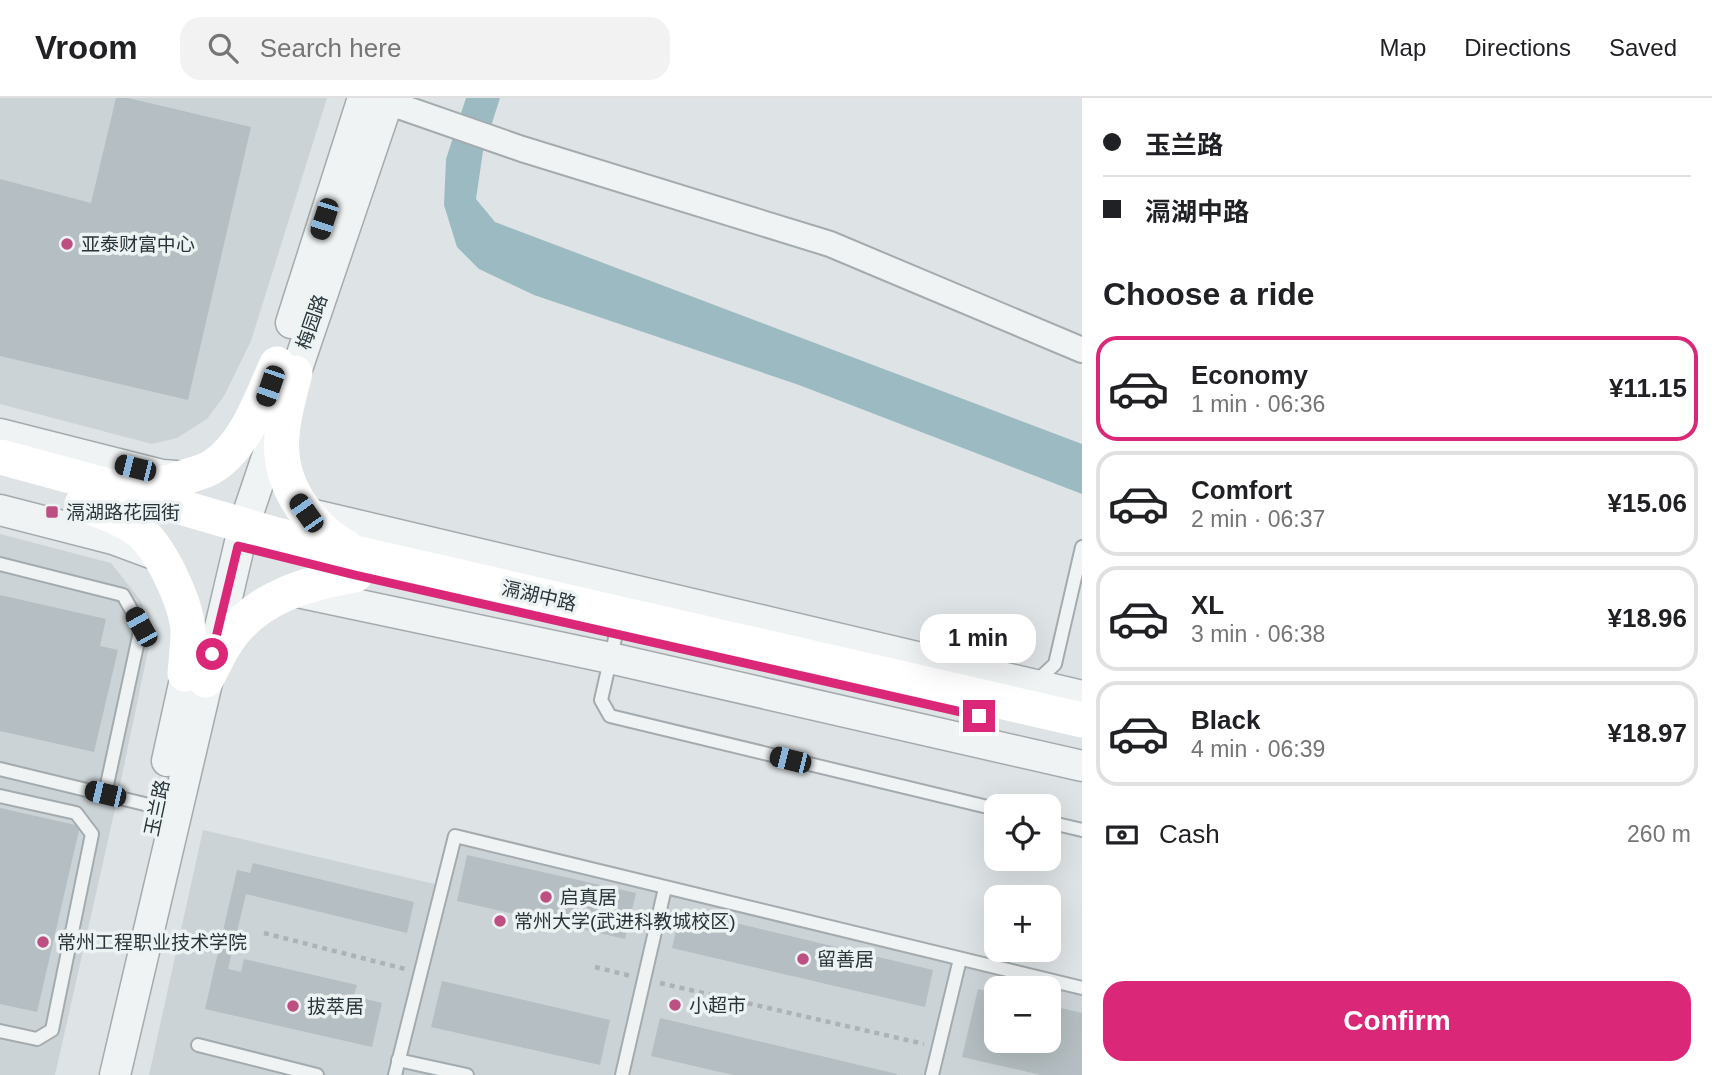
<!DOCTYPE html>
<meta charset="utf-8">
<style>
body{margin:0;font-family:Helvetica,"Noto Sans SC",sans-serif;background:#f2f2f2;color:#202124;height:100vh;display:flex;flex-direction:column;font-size:26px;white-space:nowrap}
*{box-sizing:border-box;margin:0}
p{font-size:23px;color:#757577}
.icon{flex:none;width:38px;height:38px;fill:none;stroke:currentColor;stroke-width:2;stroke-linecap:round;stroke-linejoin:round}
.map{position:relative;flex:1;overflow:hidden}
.panel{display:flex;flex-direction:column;background:#fff;width:630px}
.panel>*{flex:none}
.top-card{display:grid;align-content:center;height:154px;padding:0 21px;background:#fff}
.buttons{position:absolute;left:984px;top:696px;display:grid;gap:14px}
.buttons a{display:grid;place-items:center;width:77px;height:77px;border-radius:14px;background:#fff;box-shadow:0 7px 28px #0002;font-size:35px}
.end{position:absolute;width:32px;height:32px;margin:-16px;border:9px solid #db2777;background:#fff;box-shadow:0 0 0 4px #fff}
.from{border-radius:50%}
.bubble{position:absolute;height:49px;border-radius:21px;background:#fff;box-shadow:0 7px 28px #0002;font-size:23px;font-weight:600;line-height:49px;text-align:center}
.car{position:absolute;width:21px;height:42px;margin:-21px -10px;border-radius:9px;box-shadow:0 0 5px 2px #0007;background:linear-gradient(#222 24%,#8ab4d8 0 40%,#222 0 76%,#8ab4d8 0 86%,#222 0)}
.top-card b{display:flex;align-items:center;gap:24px;height:66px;font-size:26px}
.top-card b+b{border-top:2px solid #e0e0e0}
.top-card i{width:18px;height:18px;background:#202124}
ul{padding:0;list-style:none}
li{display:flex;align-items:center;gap:21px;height:105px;margin:0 14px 10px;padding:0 7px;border:4px solid #e0e0e0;border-radius:21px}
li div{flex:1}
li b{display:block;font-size:26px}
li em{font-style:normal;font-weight:600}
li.current{border-color:#db2777}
li>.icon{width:63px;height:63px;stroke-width:1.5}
h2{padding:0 21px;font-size:32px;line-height:84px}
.pay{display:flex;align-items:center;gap:18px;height:77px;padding:0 21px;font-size:26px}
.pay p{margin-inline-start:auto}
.button{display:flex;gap:14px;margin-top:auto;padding:14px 21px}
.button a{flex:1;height:80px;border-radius:21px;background:#db2777;color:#fff;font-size:28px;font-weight:600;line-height:80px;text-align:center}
header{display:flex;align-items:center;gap:42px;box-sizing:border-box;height:98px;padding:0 35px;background:#fff;border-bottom:2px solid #e0e0e0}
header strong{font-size:33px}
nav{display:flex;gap:38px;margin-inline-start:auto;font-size:24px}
.search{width:490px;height:63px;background:#f2f2f2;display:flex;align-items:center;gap:18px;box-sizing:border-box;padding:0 24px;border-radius:21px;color:#757577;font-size:26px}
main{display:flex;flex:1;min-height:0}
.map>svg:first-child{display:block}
.built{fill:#ccd3d6;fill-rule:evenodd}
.water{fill:#9cbac2}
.building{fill:#b5bec2}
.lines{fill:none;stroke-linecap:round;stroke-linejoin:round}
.service-casing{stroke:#a4abae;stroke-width:16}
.minor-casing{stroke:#a4abae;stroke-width:28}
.tertiary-casing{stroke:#a4abae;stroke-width:33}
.path{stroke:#acb2b5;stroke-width:4.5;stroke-dasharray:5 5;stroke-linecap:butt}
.service{stroke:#f0f3f4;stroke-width:12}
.minor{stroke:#f0f3f4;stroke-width:24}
.tertiary{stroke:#f0f3f4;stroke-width:30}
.secondary{stroke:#fff;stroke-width:35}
.route{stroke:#db2777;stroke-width:9}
.poi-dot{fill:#be4f82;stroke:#edf2f3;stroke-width:2.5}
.labels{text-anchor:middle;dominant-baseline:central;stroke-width:7;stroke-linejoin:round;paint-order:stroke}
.poi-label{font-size:19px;fill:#29353a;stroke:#edf2f3;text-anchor:start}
.street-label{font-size:19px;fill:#29353a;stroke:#edf2f3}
</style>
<header>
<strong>Vroom</strong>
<div class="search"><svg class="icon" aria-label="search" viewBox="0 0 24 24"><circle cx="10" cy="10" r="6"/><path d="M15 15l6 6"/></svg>Search here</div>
<nav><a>Map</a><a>Directions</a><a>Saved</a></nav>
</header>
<main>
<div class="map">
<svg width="1082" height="977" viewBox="0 0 1082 977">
<rect width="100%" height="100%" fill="#dee3e5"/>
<g class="built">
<path d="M0 0H327L251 243 224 298 207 321 177 340 152 346 0 306Z"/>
<path d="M0 436 111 465 141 503 151 538 115 711 55 977H0Z"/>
<path d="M203 732 439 787 453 736 1082 886V977H149ZM996 891H1048V943H996Z"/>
</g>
<path class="water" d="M466 0H500L483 53 476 101 495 124 1082 346V396L799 287 534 197 479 171 457 149 444 107 446 61Z"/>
<g class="building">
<path d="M116 0H128L251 29 188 302 0 258V81L91 105Z"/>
<path d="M0 497 106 521 100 548 118 552 94 654 0 633Z"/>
<path d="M0 710 80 728 37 914 0 906Z"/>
<path d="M467 757 636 795 625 841 457 803Z"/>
<path d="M253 765 414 804 407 835 246 796 228 871 241 874 244 861 357 887 354 898 382 905 372 949 205 911 237 772 250 775Z"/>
<path d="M681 812 933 872 925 909 672 850Z"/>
<path d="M442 883 610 922 600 967 431 929Z"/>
<path d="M978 891 996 895V943H1048V907L1082 915V977H1041L962 959Z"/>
<path d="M660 920 897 976V977H733L651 958Z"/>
</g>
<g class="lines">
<g class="service-casing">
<g id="service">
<path d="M0 466 123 497 141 529 105 696"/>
<path d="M616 536 601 602 610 618 996 711"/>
<path d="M1036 587 1040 580 1055 566 1082 449"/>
<path d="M0 671 157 709"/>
<path d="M0 698 76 715 92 736 52 932 37 941 0 933"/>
<path d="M1048 724 1082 732"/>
<path d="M198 947 317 977"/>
<path d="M398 962 467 977"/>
<path d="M395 977 455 738 1082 890"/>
<path d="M622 977 665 790"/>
<path d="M932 977 960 861"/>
</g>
</g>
<g class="minor-casing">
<path id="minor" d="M387 4 522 51 830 146 1082 252"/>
</g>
<g class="tertiary-casing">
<g id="tertiary">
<path d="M291 225 363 0"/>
<path d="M0 336 162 377 176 378"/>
<path d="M0 412 113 441 159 458"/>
<path d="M306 415 1082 598"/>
<path d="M293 493 610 560 1082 668"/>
<path d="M167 663 191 554"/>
<path d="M115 977 244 427 389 0"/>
</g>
</g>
<g class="path">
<path d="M264 835 405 871"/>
<path d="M595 869 631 878"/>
<path d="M660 885 924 946"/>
</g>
<use href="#service" class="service"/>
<use href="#minor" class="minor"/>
<use href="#tertiary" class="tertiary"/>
<g class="secondary">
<path d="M295 275C282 325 270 364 302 409 314 426 328 440 346 449"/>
<path d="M0 359 104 387 277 437 1082 622"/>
<path d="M132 388C151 389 167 386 185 379 195 376 207 373 215 367 247 345 261 300 277 266"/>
<path d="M82 406C101 413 120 419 137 431 160 447 186 505 188 532 188 546 186 562 185 576"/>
<path d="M206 582C213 569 219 555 227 543 255 500 307 485 355 477"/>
</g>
</g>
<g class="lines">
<path class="route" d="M212 556 238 448 355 477 979 618"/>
</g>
<g class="poi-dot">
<circle cx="67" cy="146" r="7"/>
<rect x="45" y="407" width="14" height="14" rx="3.5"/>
<circle cx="546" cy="799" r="7"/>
<circle cx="500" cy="823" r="7"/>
<circle cx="43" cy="844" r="7"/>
<circle cx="803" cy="861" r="7"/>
<circle cx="675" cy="907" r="7"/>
<circle cx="293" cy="908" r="7"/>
</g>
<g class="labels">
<g class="poi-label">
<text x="81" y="146">亚泰财富中心</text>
<text x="66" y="414">滆湖路花园街</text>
<text x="560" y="799">启真居</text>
<text x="514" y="823">常州大学(武进科教城校区)</text>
<text x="57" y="844">常州工程职业技术学院</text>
<text x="817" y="861">留善居</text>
<text x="689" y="907">小超市</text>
<text x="307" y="908">拔萃居</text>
</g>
<g class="street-label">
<text transform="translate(312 224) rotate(-71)">梅园路</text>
<text transform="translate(539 498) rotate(13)">滆湖中路</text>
<text transform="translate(157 710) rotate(-78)">玉兰路</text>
</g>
</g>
</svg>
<div class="buttons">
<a><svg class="icon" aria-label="locate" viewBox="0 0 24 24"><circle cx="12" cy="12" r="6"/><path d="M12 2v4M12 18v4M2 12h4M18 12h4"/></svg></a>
<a>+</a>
<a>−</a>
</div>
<i class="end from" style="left:212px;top:556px"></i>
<i class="end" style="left:979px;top:618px"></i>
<div class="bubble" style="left:920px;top:516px;width:116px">1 min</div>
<i class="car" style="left:324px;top:121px;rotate:198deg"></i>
<i class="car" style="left:270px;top:288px;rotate:199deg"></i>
<i class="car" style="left:135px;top:370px;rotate:284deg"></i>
<i class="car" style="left:306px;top:415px;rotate:325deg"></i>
<i class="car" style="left:141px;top:529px;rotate:331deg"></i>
<i class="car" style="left:790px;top:662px;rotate:284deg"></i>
<i class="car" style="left:105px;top:696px;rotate:283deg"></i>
</div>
<section class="panel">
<div class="top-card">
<b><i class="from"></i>玉兰路</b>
<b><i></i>滆湖中路</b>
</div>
<h2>Choose a ride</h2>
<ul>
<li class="current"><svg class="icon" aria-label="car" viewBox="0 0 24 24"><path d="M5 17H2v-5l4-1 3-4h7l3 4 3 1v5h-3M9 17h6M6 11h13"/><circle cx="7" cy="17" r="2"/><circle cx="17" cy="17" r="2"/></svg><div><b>Economy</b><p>1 min · 06:36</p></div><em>¥11.15</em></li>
<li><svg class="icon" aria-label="car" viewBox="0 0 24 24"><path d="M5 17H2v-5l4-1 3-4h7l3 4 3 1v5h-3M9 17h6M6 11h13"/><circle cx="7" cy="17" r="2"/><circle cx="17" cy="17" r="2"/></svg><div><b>Comfort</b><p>2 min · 06:37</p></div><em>¥15.06</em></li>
<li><svg class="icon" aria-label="car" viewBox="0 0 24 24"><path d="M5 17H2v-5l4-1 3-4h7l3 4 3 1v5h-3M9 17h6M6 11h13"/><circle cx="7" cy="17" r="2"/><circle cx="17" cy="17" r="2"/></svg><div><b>XL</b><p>3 min · 06:38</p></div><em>¥18.96</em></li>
<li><svg class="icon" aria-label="car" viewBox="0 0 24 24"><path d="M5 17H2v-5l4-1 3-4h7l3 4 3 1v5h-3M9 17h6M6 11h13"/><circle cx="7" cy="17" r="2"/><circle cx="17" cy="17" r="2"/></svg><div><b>Black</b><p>4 min · 06:39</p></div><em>¥18.97</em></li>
</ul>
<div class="pay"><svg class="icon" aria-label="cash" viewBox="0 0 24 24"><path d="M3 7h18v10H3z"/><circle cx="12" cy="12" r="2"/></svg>Cash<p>260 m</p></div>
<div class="button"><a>Confirm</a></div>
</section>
</main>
